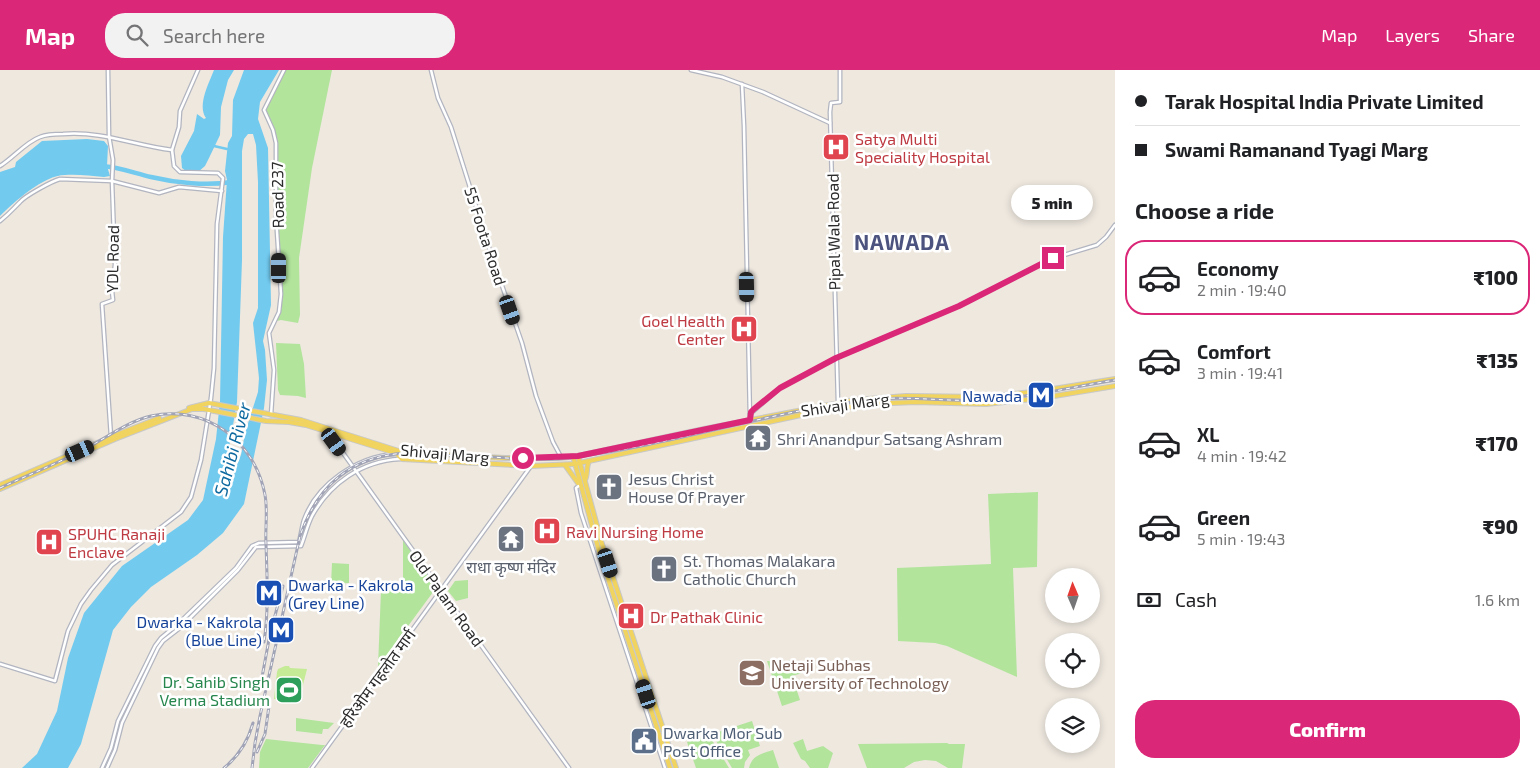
<!DOCTYPE html>
<meta charset="utf-8">
<style>
body{margin:0;font-family:"Exo 2","Noto Sans Devanagari",sans-serif;background:#f2f2f2;color:#202124;height:100vh;display:flex;flex-direction:column;font-size:19px;white-space:nowrap}
*{box-sizing:border-box;margin:0}
p{font-size:16px;color:#757577}
.icon{flex:none;width:28px;height:28px;fill:none;stroke:currentColor;stroke-width:2;stroke-linecap:round;stroke-linejoin:round}
.map{position:relative;flex:1;overflow:hidden}
.drawer{display:flex;flex-direction:column;background:#fff;width:425px}
.drawer>*{flex:none}
.top-card{display:grid;align-content:center;height:110px;padding:0 20px;background:#fff}
.needle{width:32px;rotate:358deg}
.tools{position:absolute;left:1045px;top:498px;display:grid;gap:10px}
.tools a{display:grid;place-items:center;width:55px;height:55px;border-radius:50%;background:#fff;box-shadow:0 2px 8px #0003;font-size:25px}
.end{position:absolute;width:22px;height:22px;margin:-11px;border:6px solid #db2777;background:#fff;box-shadow:0 0 0 2px #fff}
.from{border-radius:50%}
.bubble{position:absolute;height:35px;border-radius:18px;background:#fff;box-shadow:0 2px 8px #0003;font-size:16px;font-weight:800;line-height:35px;text-align:center}
.car{position:absolute;width:15px;height:30px;margin:-15px -8px;border-radius:6px;box-shadow:0 0 4px 1px #0007;background:linear-gradient(#222 24%,#8ab4d8 0 40%,#222 0 76%,#8ab4d8 0 86%,#222 0)}
.top-card b{display:flex;align-items:center;gap:18px;height:48px;font-size:19px}
.top-card b+b{border-top:1px solid #e0e0e0}
.top-card i{width:12px;height:12px;background:#202124}
ul{padding:0;list-style:none}
li{display:flex;align-items:center;gap:15px;height:75px;margin:0 10px 8px;padding:0 10px;border:2px solid transparent;border-radius:20px}
li div{flex:1}
li b{display:block;font-size:19px}
li em{font-style:normal;font-weight:800}
li.on{border-color:#db2777}
li>.icon{width:45px;height:45px;stroke-width:1.5}
h2{padding:0 20px;font-size:22px;line-height:60px}
.pay{display:flex;align-items:center;gap:12px;height:55px;padding:0 20px;font-size:19px}
.pay p{margin-inline-start:auto}
.button{display:flex;gap:10px;margin-top:auto;padding:10px 20px}
.button a{flex:1;height:58px;border-radius:20px;background:#db2777;color:#fff;font-size:20px;font-weight:800;line-height:58px;text-align:center}
header{display:flex;align-items:center;gap:30px;box-sizing:border-box;height:70px;padding:0 25px;background:#db2777;color:#fff}
header strong{font-size:24px}
nav{display:flex;gap:28px;margin-inline-start:auto;font-size:18px}
.search{width:350px;height:45px;background:#f2f2f2;display:flex;align-items:center;gap:12px;box-sizing:border-box;padding:0 18px;border-radius:20px;color:#757577;font-size:19px}
main{display:flex;flex:1;min-height:0}
.map>svg:first-child{display:block}
.green{fill:#b2e49c}
.pitch{fill:#c5eb97}
.water{fill:#72caef;fill-rule:evenodd}
.lines{fill:none;stroke-linecap:round;stroke-linejoin:round}
.canal{stroke:#72caef;stroke-width:2.5}
.river{stroke:#72caef;stroke-width:4.5}
.minor-casing{stroke:#b2b5c0;stroke-width:5}
.major-casing{stroke:#c8c8c8;stroke-width:6}
.minor{stroke:#fff;stroke-width:2.5}
.major{stroke:#f1d460;stroke-width:4}
.rail-casing{stroke:#a1a4b6;stroke-width:3}
.rail{stroke:#fff;stroke-width:1;stroke-dasharray:4;stroke-linecap:butt}
.route{stroke:#db2777;stroke-width:6}
.labels{text-anchor:middle;dominant-baseline:central;stroke-width:5;stroke-linejoin:round;paint-order:stroke}
.health-label{font-size:16px;fill:#be3a42;stroke:#fff;text-anchor:start}
.street-label{font-size:16px;fill:#2c2c2c;stroke:#fff}
.transit-label{font-size:16px;fill:#164399;stroke:#fff;text-anchor:end}
.worship-label{font-size:16px;fill:#5b616d;stroke:#fff;text-anchor:start}
.education-label{font-size:16px;fill:#785e54;stroke:#fff;text-anchor:start}
.leisure-label{font-size:16px;fill:#27864d;stroke:#fff;text-anchor:end}
.service-label{font-size:16px;fill:#4e5e75;stroke:#fff;text-anchor:start}
.water-label{font-size:18px;font-style:italic;fill:#0d699f;stroke:#fff}
.district-label{font-size:21px;font-weight:bold;letter-spacing:1px;fill:#4c537e;stroke:#fff}
</style>
<header>
<strong>Map</strong>
<div class="search"><svg class="icon" aria-label="search" viewBox="0 0 24 24"><circle cx="10" cy="10" r="6"/><path d="M15 15l6 6"/></svg>Search here</div>
<nav><a>Map</a><a>Layers</a><a>Share</a></nav>
</header>
<main>
<div class="map">
<svg width="1115" height="698" viewBox="0 0 1115 698">
<rect width="100%" height="100%" fill="#eee8df"/>
<g class="green">
<path d="M285 0H332L312 98 299 188 300 245 298 253 281 250 277 251 280 241 281 226 277 145 278 73 266 41V37Z"/>
<path d="M276 273 300 274 304 294 306 328 298 326 280 325 278 320Z"/>
<path d="M1038 422 1037 497 1013 498 1017 607 947 576 935 573 898 571 897 498 991 494 988 424Z"/>
<path d="M403 470 436 518 378 597 381 520 403 519Z"/>
<path d="M332 493 349 494V513L331 514Z"/>
<path d="M468 510V528L456 531 448 521 455 511Z"/>
<path d="M767 591 787 592 791 603 812 597 813 600 792 606 800 630 782 636Z"/>
<path d="M296 648 334 653 328 659H323L322 664 296 661Z"/>
<path d="M752 651 760 676 748 680 750 685 745 692 744 698H732L712 664Z"/>
<path d="M709 665 729 698H696L687 672Z"/>
<path d="M266 669 322 675H325L308 698H259L260 682Z"/>
<path d="M803 669 807 681 823 676 833 683 828 698H810L805 691 801 689 793 673Z"/>
<path d="M947 673 949 674H965L962 698H948L936 691 925 690 914 692 904 698H867L858 674Z"/>
<path d="M773 680 779 698H749C752 685 761 684 773 680Z"/>
</g>
<path class="pitch" d="M285 596H289L290 598 307 599 299 631 274 629 277 602 278 599Z"/>
<g class="water">
<path d="M214 0H234L228 10 221 37 220 65 209 88 205 96 198 102 186 101 182 98 181 86 194 61 197 44 204 49 206 48C197 35 209 13 214 0Z"/>
<path d="M244 0H279L260 32 258 49 268 78 271 235 263 271 265 280 267 310 264 338 244 434 223 463 197 485 151 517 131 537 113 560 81 674 68 698H22L37 684 57 641 68 588 84 543 122 496 188 450 203 430 216 369 220 331 223 167 227 110 225 101 228 73 232 66 233 30ZM248 64H253L256 75 258 112V238L253 253 259 308 258 322 245 363 241 385 232 406 227 408 225 401 237 332 242 190V81L244 69Z"/>
<path d="M87 69 104 71 108 76 107 96 110 106 104 107C91 106 78 104 65 105 44 105 14 132 0 146V102L15 97 16 92 42 71Z"/>
</g>
<g class="lines">
<path class="canal" d="M214 76 227 79"/>
<path class="river" d="M102 96C119 97 134 103 151 107 176 113 207 116 232 112"/>
<g class="minor-casing">
<g id="minor">
<path d="M108 0 109 66 113 90 112 111 115 195 112 221 113 230 102 234 111 367"/>
<path d="M431 0 438 28 451 57 491 184 522 273 536 326 553 372 561 387"/>
<path d="M691 0 722 7 763 22 830 53"/>
<path d="M742 14 744 56 750 350"/>
<path d="M0 96C13 88 26 72 40 67 47 64 55 64 63 64 103 61 133 75 172 80"/>
<path d="M0 151C10 143 12 140 20 132 25 126 52 111 60 109L112 111 159 123 179 117 222 121"/>
<path d="M838 333 830 42 831 33 840 32V0"/>
<path d="M750 344 780 318 836 288 959 236 1051 189 1097 175 1106 167 1115 155"/>
<path d="M271 345 274 300 269 263 279 242 281 224 276 146V73L273 60 264 40 284 0"/>
<path d="M328 362 569 698"/>
<path d="M580 415 576 418 581 443 665 698"/>
<path d="M0 594 55 611 68 561 81 534 91 520 112 495 181 442 191 427 201 390 211 328 214 298 217 154 223 108 218 103 180 102 174 96 172 80 179 57 180 41 198 0"/>
<path d="M102 698 111 678 118 651 155 576 161 568 178 554 236 498 252 476 259 473 299 472C301 465 302 456 304 450 317 414 357 387 394 384"/>
<path d="M107 698 115 680 122 653 158 578 163 571 181 557 238 500 256 477 301 476C305 466 307 456 312 446 330 413 362 391 400 389"/>
<path d="M312 698 531 396"/>
</g>
</g>
<g class="major-casing">
<g id="major">
<path d="M189 338 209 333 301 350 405 383 505 388H559L578 386 704 359 855 330 906 326 986 327 1041 321 1115 309"/>
<path d="M573 386 599 481 670 698"/>
<path d="M578 386 602 474 676 698"/>
<path d="M565 395 578 413"/>
<path d="M585 410C588 404 586 397 589 391"/>
<path d="M0 415 111 367 159 348"/>
<path d="M0 419 115 369 192 339H204L266 351 289 352 306 355 383 379 396 383 402 389 531 396 575 394 801 345 868 334 916 332 986 334 1042 328 1115 316"/>
</g>
</g>
<use href="#minor" class="minor"/>
<use href="#major" class="major"/>
<g class="rail-casing">
<g id="rail">
<path d="M0 418C28 405 56 394 83 380 105 369 126 352 151 346 206 334 255 371 265 425 268 441 265 458 266 474 267 507 269 539 264 572"/>
<path d="M260 618 270 564 283 516"/>
<path d="M257 682 265 664 269 636"/>
<path d="M224 698C239 686 248 671 253 653"/>
<path d="M252 698 255 673 260 646 300 466C318 415 350 387 405 383 434 385 463 386 492 387 520 389 547 391 575 387 676 374 774 340 875 329 912 326 948 332 984 330 1029 328 1071 317 1115 310"/>
</g>
</g>
<use href="#rail" class="rail"/>
</g>
<g class="lines">
<path class="route" d="M523 388 578 386 750 350 751 342 754 339 780 318 836 288 959 236 1053 188"/>
</g>
<defs>
<g id="hospital-square" transform="scale(1.4375)"><rect x="-9" y="-9" width="18" height="18" rx="4" fill="#e0444e" stroke="#fff"/><path d="M-5-5h3v3.5h4V-5h3V5h-3V1.5h-4V5h-3Z" fill="#fff"/></g>
<g id="metro-square" transform="scale(1.4375)"><rect x="-9" y="-9" width="18" height="18" rx="4" fill="#1a4fb4" stroke="#fff"/><path d="M-5.5 5V-5H-3L0 0L3-5H5.5V5H3V-.5L0 4L-3-.5V5Z" fill="#fff"/></g>
<g id="temple-square" transform="scale(1.4375)"><rect x="-9" y="-9" width="18" height="18" rx="4" fill="#6b7280" stroke="#fff"/><path d="M0-6L5-2H3V0L6.5 2.5H4V6H1.5V3h-3V6H-4V2.5H-6.5L-3 0V-2H-5Z" fill="#fff"/></g>
<g id="church-square" transform="scale(1.4375)"><rect x="-9" y="-9" width="18" height="18" rx="4" fill="#6b7280" stroke="#fff"/><path d="M-1.2-6h2.4v3.5h3.3v2.4h-3.3V6h-2.4V-.1h-3.3v-2.4h3.3Z" fill="#fff"/></g>
<g id="university-square" transform="scale(1.4375)"><rect x="-9" y="-9" width="18" height="18" rx="4" fill="#8d6e63" stroke="#fff"/><path d="M0-5L7-2L0 1L-7-2ZM-4 1L0 2.5L4 1V4Q0 6-4 4Z" fill="#fff"/></g>
<g id="stadium-square" transform="scale(1.4375)"><rect x="-9" y="-9" width="18" height="18" rx="4" fill="#2e9e5b" stroke="#fff"/><path d="M0-5a6.5 5 0 1 0 0 10a6.5 5 0 1 0 0-10ZM-3.5-1.8h7v3.6h-7Z" fill="#fff"/></g>
<g id="civic-square" transform="scale(1.4375)"><rect x="-9" y="-9" width="18" height="18" rx="4" fill="#5c6f8a" stroke="#fff"/><path d="M-.6-6.5H3V-4.5H.6V-3L4-1V1h2V6H-6V1h2V-1L-.6-3ZM-1.2 2.5V6h2.4V2.5Z" fill="#fff"/></g>
</defs>
<g fill-rule="evenodd">
<use href="#hospital-square" x="836" y="77"/>
<use href="#hospital-square" x="744" y="259"/>
<use href="#metro-square" x="1041" y="325"/>
<use href="#temple-square" x="758" y="368"/>
<use href="#church-square" x="609" y="417"/>
<use href="#hospital-square" x="547" y="461"/>
<use href="#temple-square" x="511" y="469"/>
<use href="#hospital-square" x="49" y="472"/>
<use href="#church-square" x="664" y="499"/>
<use href="#metro-square" x="269" y="523"/>
<use href="#hospital-square" x="631" y="546"/>
<use href="#metro-square" x="281" y="560"/>
<use href="#university-square" x="752" y="603"/>
<use href="#stadium-square" x="289" y="620"/>
<use href="#civic-square" x="644" y="671"/>
</g>
<g class="labels">
<g class="health-label">
<text x="855" y="68">Satya Multi<tspan x="855" dy="18">Speciality Hospital</tspan></text>
<text x="725" y="250" text-anchor="end">Goel Health<tspan x="725" dy="18">Center</tspan></text>
<text x="566" y="461">Ravi Nursing Home</text>
<text x="68" y="463">SPUHC Ranaji<tspan x="68" dy="18">Enclave</tspan></text>
<text x="650" y="546">Dr Pathak Clinic</text>
</g>
<g class="street-label">
<text transform="translate(277 125) rotate(-91)">Road 237</text>
<text transform="translate(833 162) rotate(-91)">Pipal Wala Road</text>
<text transform="translate(486 166) rotate(72)">55 Foota Road</text>
<text transform="translate(112 189) rotate(-89)">YDL Road</text>
<text transform="translate(845 334) rotate(-8)">Shivaji Marg</text>
<text transform="translate(445 383) rotate(5)">Shivaji Marg</text>
<text transform="translate(447 528) rotate(54)">Old Palam Road</text>
<text transform="translate(377 608) rotate(-54)">हरिओम गहलोत मार्ग</text>
</g>
<g class="transit-label">
<text x="1022" y="325">Nawada</text>
<text x="288" y="514" text-anchor="start">Dwarka - Kakrola<tspan x="288" dy="18">(Grey Line)</tspan></text>
<text x="262" y="551">Dwarka - Kakrola<tspan x="262" dy="18">(Blue Line)</tspan></text>
</g>
<g class="worship-label">
<text x="777" y="368">Shri Anandpur Satsang Ashram</text>
<text x="628" y="408">Jesus Christ<tspan x="628" dy="18">House Of Prayer</tspan></text>
<text x="683" y="490">St. Thomas Malakara<tspan x="683" dy="18">Catholic Church</tspan></text>
<text x="511" y="496" text-anchor="middle">राधा कृष्ण मंदिर</text>
</g>
<g class="education-label">
<text x="771" y="594">Netaji Subhas<tspan x="771" dy="18">University of Technology</tspan></text>
</g>
<g class="leisure-label">
<text x="270" y="611">Dr. Sahib Singh<tspan x="270" dy="18">Verma Stadium</tspan></text>
</g>
<g class="service-label">
<text x="663" y="662">Dwarka Mor Sub<tspan x="663" dy="18">Post Office</tspan></text>
</g>
<g class="water-label">
<text transform="translate(232 379) rotate(-75)">Sahibi River</text>
</g>
<g class="district-label">
<text x="902" y="171">NAWADA</text>
</g>
</g>
</svg>
<div class="tools">
<a><svg class="needle" viewBox="-14 -14 28 28"><path d="M0-13l5 13h-10z" fill="#e53935"/><path d="M0 13l5-13h-10z" fill="#757577"/></svg></a>
<a><svg class="icon" aria-label="locate" viewBox="0 0 24 24"><circle cx="12" cy="12" r="6"/><path d="M12 2v4M12 18v4M2 12h4M18 12h4"/></svg></a>
<a><svg class="icon" aria-label="layers" viewBox="0 0 24 24"><path d="M12 4l9 5-9 5-9-5zM3 14l9 5 9-5"/></svg></a>
</div>
<i class="end from" style="left:523px;top:388px"></i>
<i class="end" style="left:1053px;top:188px"></i>
<div class="bubble" style="left:1011px;top:115px;width:82px">5 min</div>
<i class="car" style="left:279px;top:198px;rotate:0deg"></i>
<i class="car" style="left:747px;top:217px;rotate:179deg"></i>
<i class="car" style="left:510px;top:240px;rotate:161deg"></i>
<i class="car" style="left:334px;top:372px;rotate:144deg"></i>
<i class="car" style="left:80px;top:381px;rotate:66deg"></i>
<i class="car" style="left:608px;top:493px;rotate:162deg"></i>
<i class="car" style="left:646px;top:624px;rotate:342deg"></i>
</div>
<section class="drawer">
<div class="top-card">
<b><i class="from"></i>Tarak Hospital India Private Limited</b>
<b><i></i>Swami Ramanand Tyagi Marg</b>
</div>
<h2>Choose a ride</h2>
<ul>
<li class="on"><svg class="icon" aria-label="car" viewBox="0 0 24 24"><path d="M5 17H2v-5l4-1 3-4h7l3 4 3 1v5h-3M9 17h6M6 11h13"/><circle cx="7" cy="17" r="2"/><circle cx="17" cy="17" r="2"/></svg><div><b>Economy</b><p>2 min · 19:40</p></div><em>₹100</em></li>
<li><svg class="icon" aria-label="car" viewBox="0 0 24 24"><path d="M5 17H2v-5l4-1 3-4h7l3 4 3 1v5h-3M9 17h6M6 11h13"/><circle cx="7" cy="17" r="2"/><circle cx="17" cy="17" r="2"/></svg><div><b>Comfort</b><p>3 min · 19:41</p></div><em>₹135</em></li>
<li><svg class="icon" aria-label="car" viewBox="0 0 24 24"><path d="M5 17H2v-5l4-1 3-4h7l3 4 3 1v5h-3M9 17h6M6 11h13"/><circle cx="7" cy="17" r="2"/><circle cx="17" cy="17" r="2"/></svg><div><b>XL</b><p>4 min · 19:42</p></div><em>₹170</em></li>
<li><svg class="icon" aria-label="car" viewBox="0 0 24 24"><path d="M5 17H2v-5l4-1 3-4h7l3 4 3 1v5h-3M9 17h6M6 11h13"/><circle cx="7" cy="17" r="2"/><circle cx="17" cy="17" r="2"/></svg><div><b>Green</b><p>5 min · 19:43</p></div><em>₹90</em></li>
</ul>
<div class="pay"><svg class="icon" aria-label="cash" viewBox="0 0 24 24"><path d="M3 7h18v10H3z"/><circle cx="12" cy="12" r="2"/></svg>Cash<p>1.6 km</p></div>
<div class="button"><a>Confirm</a></div>
</section>
</main>
